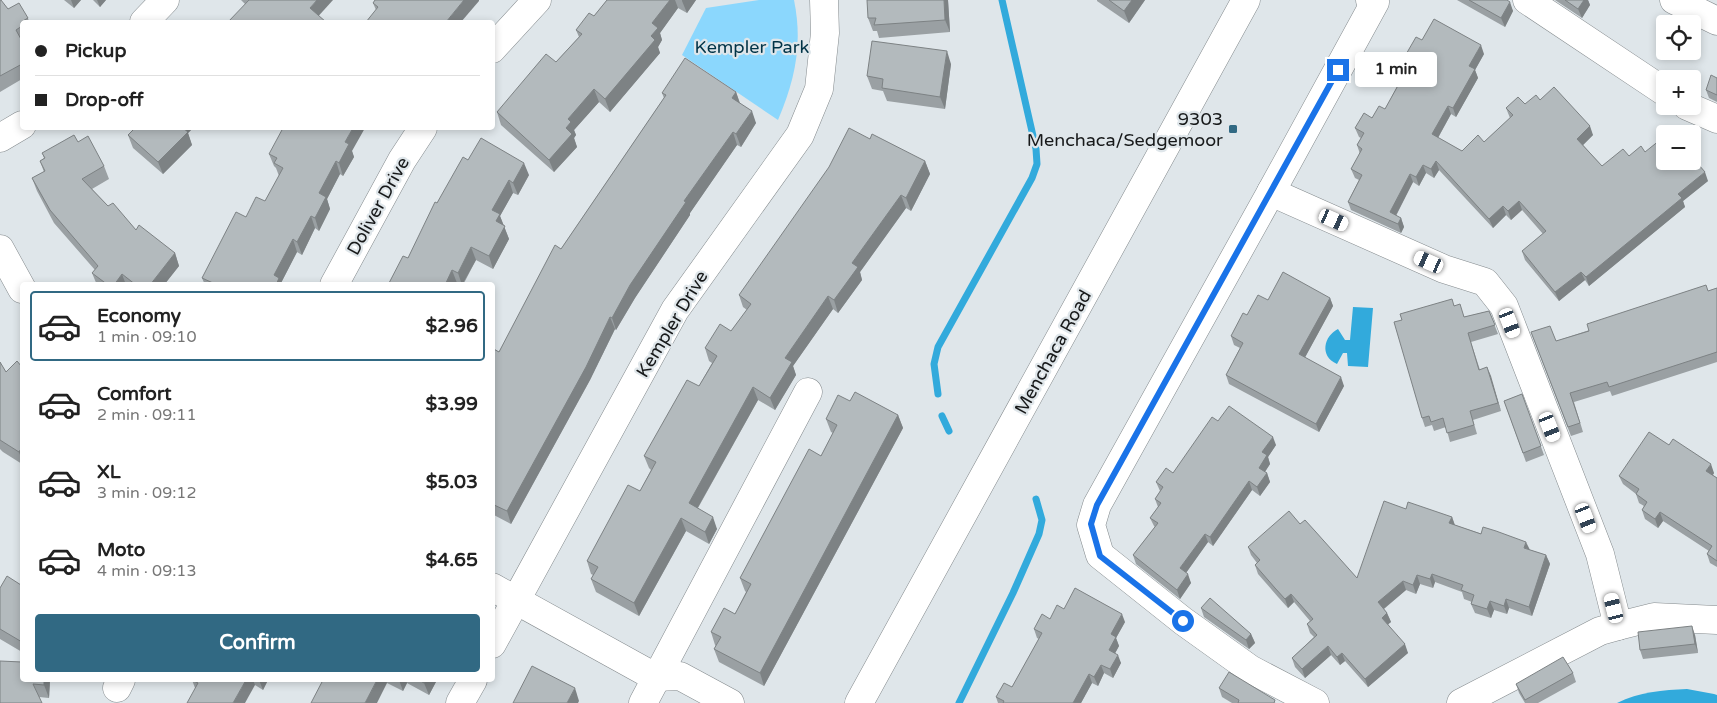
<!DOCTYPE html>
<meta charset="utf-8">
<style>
body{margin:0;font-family:"Varela Round",sans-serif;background:#f2f2f2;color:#222;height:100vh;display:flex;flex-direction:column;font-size:19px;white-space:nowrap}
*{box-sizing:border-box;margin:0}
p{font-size:16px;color:#767676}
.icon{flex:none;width:28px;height:28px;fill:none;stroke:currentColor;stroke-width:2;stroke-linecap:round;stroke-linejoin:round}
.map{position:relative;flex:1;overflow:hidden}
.details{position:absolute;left:20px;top:282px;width:475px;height:400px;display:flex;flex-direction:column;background:#fff;border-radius:5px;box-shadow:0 2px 8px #0003}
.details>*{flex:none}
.guide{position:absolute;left:20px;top:20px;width:475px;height:110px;border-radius:5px;box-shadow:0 2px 8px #0003;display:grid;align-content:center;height:110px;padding:0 15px;background:#fff}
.tools{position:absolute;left:1656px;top:15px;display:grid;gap:10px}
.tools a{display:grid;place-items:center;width:45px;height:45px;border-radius:5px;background:#fff;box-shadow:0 2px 8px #0003;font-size:25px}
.end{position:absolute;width:22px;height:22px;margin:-11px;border:6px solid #1a73e8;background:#fff;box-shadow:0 0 0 2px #fff}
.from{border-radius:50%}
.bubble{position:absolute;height:35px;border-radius:5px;background:#fff;box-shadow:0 2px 8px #0003;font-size:16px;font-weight:800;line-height:35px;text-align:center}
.car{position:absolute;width:15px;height:30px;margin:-15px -8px;border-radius:6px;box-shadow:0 0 4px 1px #0007;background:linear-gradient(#fff 24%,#345 0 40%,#fff 0 76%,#345 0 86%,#fff 0)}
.guide b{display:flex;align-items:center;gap:18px;height:48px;font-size:19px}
.guide b+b{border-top:1px solid #e0e0e0}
.guide i{width:12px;height:12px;background:#222}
ul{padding:9px 0 0;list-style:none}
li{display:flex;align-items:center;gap:15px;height:70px;margin:0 10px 8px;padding:0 5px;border:2px solid transparent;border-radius:5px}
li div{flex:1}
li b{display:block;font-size:19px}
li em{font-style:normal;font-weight:800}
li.on{border-color:#316983}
li>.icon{width:45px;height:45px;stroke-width:1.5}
.action{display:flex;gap:10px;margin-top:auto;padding:10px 15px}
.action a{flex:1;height:58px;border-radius:5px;background:#316983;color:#fff;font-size:20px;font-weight:800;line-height:58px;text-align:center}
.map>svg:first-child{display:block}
.green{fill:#8bd7fd}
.water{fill:#32aadc}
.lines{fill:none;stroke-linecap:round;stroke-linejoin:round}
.stream{stroke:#32aadc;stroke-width:7}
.minor-casing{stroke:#848a8d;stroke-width:29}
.major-casing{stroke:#848a8d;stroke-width:29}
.minor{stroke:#fff;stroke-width:28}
.major{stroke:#fff;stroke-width:28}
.wall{fill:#9aa0a3}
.shaded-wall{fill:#7d8284}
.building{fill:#b3babd;stroke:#7d8284}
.route{stroke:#1a73e8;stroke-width:6}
.poi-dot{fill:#316983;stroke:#dfe6ea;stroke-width:2}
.labels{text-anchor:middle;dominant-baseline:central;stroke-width:4.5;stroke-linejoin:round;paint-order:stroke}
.park-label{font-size:18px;fill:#003347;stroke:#dfe6ea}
.poi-label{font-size:18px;fill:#17191a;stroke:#dfe6ea;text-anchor:end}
.street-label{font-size:18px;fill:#17191a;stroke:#dfe6ea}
</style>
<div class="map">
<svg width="1717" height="703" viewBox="0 0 1717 703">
<rect width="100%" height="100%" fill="#dfe6ea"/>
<path class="green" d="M759 0H794C803 44 795 80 778 120L682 55 706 8Z"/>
<g class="water">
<path d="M1353 307 1373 308 1368 367 1348 366 1347 353H1343L1337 364C1319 356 1324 336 1338 329L1345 340H1350Z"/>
<path d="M1687 689 1714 694 1717 695V703H1617C1639 692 1663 690 1687 689Z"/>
</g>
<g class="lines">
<g class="stream">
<path d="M938 394 934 364 938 347 1032 178 1037 164 1036 149 1002 0"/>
<path d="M942 416 949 431"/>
<path d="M959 703 1013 593 1039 534 1042 520 1036 499"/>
</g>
<g class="minor-casing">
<g id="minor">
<path d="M1370 0 1375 2 1271 192 1444 269 1485 282 1504 306 1600 554 1618 626 1600 631 1461 703"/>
<path d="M1527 0 1665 92"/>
<path d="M1674 0 1717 21"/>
<path d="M144 22 165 0"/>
<path d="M492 49 537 0"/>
<path d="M1687 106 1717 119"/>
<path d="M0 138 22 125"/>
<path d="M1271 192 1097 505 1091 525 1100 555 1183 621 1250 669 1315 703"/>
<path d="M0 249 22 289"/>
<path d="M334 285 402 160 423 128"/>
<path d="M492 587 655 677 680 676 730 703"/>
<path d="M1618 626 1654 617 1717 620"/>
<path d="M492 644 675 310 800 135 819 89 825 33 824 0"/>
<path d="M117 688 121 680"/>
<path d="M460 703 473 680"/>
<path d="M643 703 808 392"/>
</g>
</g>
<g class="major-casing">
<path id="major" d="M859 703 1246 0"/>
</g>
<use href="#minor" class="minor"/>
<use href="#major" class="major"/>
</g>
<g class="wall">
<path d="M0 0 8 9 28 18 29 22H22V79L0 92Z"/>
<path d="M64 0H81L74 8Z"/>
<path d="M93 0H106L100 7Z"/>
<path d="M241 0H333L245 4Z"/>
<path d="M375 0H479V1L376 10 373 3Z"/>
<path d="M607 0H696L687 13 678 8 660 33 662 40 658 47 660 53 610 112 599 102 574 130 576 135 574 138 577 147 554 172 501 125 497 112 556 62 579 37 576 30 594 16Z"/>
<path d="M948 0 950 32 879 38 877 31H873L868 18Z"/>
<path d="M1097 0H1145L1129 23 1097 1Z"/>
<path d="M1457 0H1507L1513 11 1505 27Z"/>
<path d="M1555 0H1588L1590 5 1582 18Z"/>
<path d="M1422 40 1484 54 1475 70 1478 78 1456 117 1451 114 1438 138 1462 151 1484 142 1510 118 1506 108 1525 104 1540 100 1593 135 1583 145 1602 166 1629 156 1645 152 1708 181 1683 201 1685 207 1589 286 1585 280 1559 301 1525 260 1522 251 1543 234 1522 210 1511 220 1506 215 1493 228 1439 170 1434 178 1426 173 1419 186 1413 182 1396 216 1401 218 1404 227 1401 233 1351 210 1348 202 1359 180 1355 178 1351 169 1360 154 1357 145 1361 138 1359 137 1355 128 1385 109 1398 85 1394 76Z"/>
<path d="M951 64 945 109 887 101 883 91 872 89 867 76Z"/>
<path d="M1717 78V102L1709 98 1706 90Z"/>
<path d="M736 92 740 103 756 123 741 147 737 145 690 213V215L635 298 616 330 615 329 590 380 511 524 492 514V348L499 352 561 249 664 98 662 93Z"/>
<path d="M135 128H193L188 133 192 145 163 174 133 148 128 135Z"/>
<path d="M870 139 925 161 930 174 911 211 906 208 860 272 862 280 838 313 833 309 793 366 796 375 775 410 758 400 698 508 717 529 709 544 686 531 639 616 596 592 591 579 593 575 591 574 587 561 640 491 651 470 649 468 644 456 699 386 712 363 709 361 705 348 731 331 747 310 743 307 739 295Z"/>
<path d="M78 142 104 166 109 179 92 189 108 206 136 230 175 253 179 266 164 285H97L92 273 95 270 54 223 37 191 32 178 44 172 40 161 44 158 42 153Z"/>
<path d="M352 151 354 157 343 176 340 174 327 199 330 209 319 231 315 228 302 255 297 252 281 283 282 285H205L202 278 246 217 265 201 279 176 276 168 274 166 269 154Z"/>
<path d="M468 160 529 175 518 195 513 193 500 216 509 239 493 269 476 260 463 285 457 283 456 285H388L408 258 437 203Z"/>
<path d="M1717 288V362L1612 396 1610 391 1574 402 1583 432 1571 436 1531 332 1556 341Z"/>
<path d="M1330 298 1333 306 1305 357 1344 386 1319 432 1229 384 1226 375 1240 348 1234 345 1231 336 1247 315 1268 300Z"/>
<path d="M1454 305 1464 317 1489 311 1498 334 1471 342 1480 370 1487 367 1501 411 1473 420 1477 434 1450 442 1446 427 1434 431 1432 425 1425 427 1422 418Z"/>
<path d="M0 362 6 372 22 367V464L3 452 0 449Z"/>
<path d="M1522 394 1544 455 1526 462 1504 401Z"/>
<path d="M850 401 898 415 903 428 764 686 719 662 714 649 716 646 715 645 711 632 735 614 746 592 745 591 740 578 821 456 833 433 831 432 826 419Z"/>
<path d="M1218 421 1276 445 1268 457 1270 464 1265 472 1267 473 1270 482 1260 496 1252 490 1213 546 1208 542 1186 573 1191 583 1180 599 1136 564 1133 555 1155 527 1154 526 1150 518 1158 507 1155 499 1160 491 1156 482 1173 473Z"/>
<path d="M1669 445 1714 473 1713 475 1717 478V567L1710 563 1707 554 1709 551 1663 521 1658 528 1645 519 1642 510 1644 506 1639 503 1636 494 1623 484 1619 476Z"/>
<path d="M1406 509 1452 517 1455 525 1546 555 1550 564 1532 616 1509 608 1507 614 1494 610 1491 618 1475 613 1471 604 1472 602 1464 599 1462 592 1435 582 1433 588 1420 584 1416 594 1406 590 1384 609 1387 613 1391 622 1388 624 1408 653 1368 687 1345 661 1340 665 1331 655 1305 678 1295 667 1292 658 1314 637 1310 633 1307 624 1310 621 1294 602 1288 608 1278 597 1258 574 1255 565 1257 563 1251 555 1248 547 1300 524 1357 578Z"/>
<path d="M22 582V652L0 639V588L21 585Z"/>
<path d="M1201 608 1251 634 1255 643 1249 649 1204 617Z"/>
<path d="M1064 609 1125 622 1116 638 1119 646 1115 653 1121 663 1113 678 1104 673 1098 686 1092 683 1081 703H998L996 697 1012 687 1039 639 1037 638 1034 629 1050 619Z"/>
<path d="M1695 635 1698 653 1643 659 1640 650Z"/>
<path d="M1573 673 1576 682 1538 703H1525L1519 693 1516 684Z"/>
<path d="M22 680H50L49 698 39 697Z"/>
<path d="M192 680H268L263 690 255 685 195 688Z"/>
<path d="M323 680H437L429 695 407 683 403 691 387 683Z"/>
<path d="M1219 688 1276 703H1232L1222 697Z"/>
</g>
<g class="shaded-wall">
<path d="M71 0H81L74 8Z"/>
<path d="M97 0H106L100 7Z"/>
<path d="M317 0H333L314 21 310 8Z"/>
<path d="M464 0H479V1L461 22H446Z"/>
<path d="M670 0H675L678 8 660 33 662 40 658 47 660 53 610 112 605 99 651 36 652 23Z"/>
<path d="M682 0H696L687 13 682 1Z"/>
<path d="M944 0H948L950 32 945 20Z"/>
<path d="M1132 0H1145L1129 23 1124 11Z"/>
<path d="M1584 0H1588L1590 5 1582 18 1578 9Z"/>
<path d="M1510 2 1513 11 1505 27 1501 18Z"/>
<path d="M1481 45 1484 54 1475 70 1478 78 1456 117 1453 108 1469 66Z"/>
<path d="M947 51 951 64 945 109 940 97Z"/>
<path d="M594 89 599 102 574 130 576 135 574 138 577 147 554 172 549 160 566 128 568 119Z"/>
<path d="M736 92 740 104 732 98Z"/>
<path d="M1448 106 1451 114 1435 143 1432 134Z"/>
<path d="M752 111 756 123 741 147 736 134Z"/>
<path d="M1590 126 1593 135 1580 148 1577 139Z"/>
<path d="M181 128H193L188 133 192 145 163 174 158 162Z"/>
<path d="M353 128H365L352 151 354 157 343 176 339 163 345 142Z"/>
<path d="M733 132 737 145 690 213V215L635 298 616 330 612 318 630 285 684 201Z"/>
<path d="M336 161 340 174 327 199 330 209 319 231 315 218 319 193Z"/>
<path d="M925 161 930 174 911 211 906 198Z"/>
<path d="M1436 161 1439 170 1434 178 1431 169Z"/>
<path d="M524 163 529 175 518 195 513 183Z"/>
<path d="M1423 165 1426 173 1419 186 1416 177Z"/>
<path d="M1705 172 1708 181 1683 201 1685 207 1589 286 1586 277 1678 194Z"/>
<path d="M1410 174 1413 182 1393 221 1390 212Z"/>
<path d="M509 180 513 193 500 216 509 239 493 269 489 256 492 210Z"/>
<path d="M901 195 906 208 860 272 862 280 838 313 834 300 852 263Z"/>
<path d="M1519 201 1522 210 1511 220 1508 211Z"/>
<path d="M1503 206 1506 215 1493 228 1489 219Z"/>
<path d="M311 216 315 228 302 255 297 242Z"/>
<path d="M1401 218 1404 227 1401 233 1398 224Z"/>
<path d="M293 239 297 252 281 283 282 285H276L274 275Z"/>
<path d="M471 247 476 260 462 285 458 273Z"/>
<path d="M175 253 179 266 164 285H150Z"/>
<path d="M452 270 457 283 456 285H445Z"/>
<path d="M1581 272 1585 280 1559 301 1555 292Z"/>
<path d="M122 274 126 285H114Z"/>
<path d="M828 296 833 309 793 366 796 375 775 410 770 398 785 358Z"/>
<path d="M1330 298 1333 306 1302 363 1299 354Z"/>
<path d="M610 317 615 329 590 380 511 524 507 511Z"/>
<path d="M1487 367 1491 376 1501 411 1498 403Z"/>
<path d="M1341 377 1344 386 1319 432 1316 424Z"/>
<path d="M753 387 758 400 693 516 689 503Z"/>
<path d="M898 415 903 428 764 686 760 673Z"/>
<path d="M1273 437 1276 445 1268 457 1270 464 1262 476 1259 468 1262 452Z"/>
<path d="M22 447V461L19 452Z"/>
<path d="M1711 464 1714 473 1710 479 1706 471Z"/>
<path d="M1267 473 1270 482 1260 496 1257 487Z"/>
<path d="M1249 481 1252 490 1213 546 1210 537Z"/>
<path d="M1660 512 1663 521 1658 528 1655 519Z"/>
<path d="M713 517 717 529 709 544 705 532Z"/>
<path d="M1452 517 1455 526 1449 523Z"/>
<path d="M681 518 686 531 639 616 634 603Z"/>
<path d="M1205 534 1208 542 1183 577 1180 568Z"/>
<path d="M1526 542 1530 550 1524 548Z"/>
<path d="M1546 555 1550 564 1532 616 1529 607Z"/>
<path d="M1188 574 1191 583 1180 599 1177 590Z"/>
<path d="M1432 574 1435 582 1433 588 1430 579Z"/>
<path d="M1417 575 1420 584 1416 594 1413 585Z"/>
<path d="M1403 581 1406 590 1381 611 1378 602Z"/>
<path d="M1291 594 1294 602 1288 608 1285 599Z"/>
<path d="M1506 599 1509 608 1507 614 1504 606Z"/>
<path d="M1490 601 1494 610 1491 618 1487 609Z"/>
<path d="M1387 613 1391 622 1386 626 1382 618Z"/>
<path d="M1122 614 1125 622 1116 638 1119 646 1112 659 1109 650 1111 634Z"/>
<path d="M1692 626 1695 635 1698 653 1695 644Z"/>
<path d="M1251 634 1255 643 1249 649 1246 640Z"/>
<path d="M1405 644 1408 653 1368 687 1365 679Z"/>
<path d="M1328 646 1331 655 1305 678 1302 669Z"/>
<path d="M1342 653 1345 661 1340 665 1337 657Z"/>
<path d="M1118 655 1121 663 1113 678 1110 669Z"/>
<path d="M1101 665 1104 673 1098 686 1094 677Z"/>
<path d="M1089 674 1092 683 1081 703H1073Z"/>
<path d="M44 680H50L49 698 44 685Z"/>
<path d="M246 680H253L255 685 245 703H233Z"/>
<path d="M259 680H268L263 690Z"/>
<path d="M377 680H386L387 683 377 703H365Z"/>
<path d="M399 680H406L407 683 403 691Z"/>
<path d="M425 680H437L429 695 424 683Z"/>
<path d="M575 688 579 701 578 703H567Z"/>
</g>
<g class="building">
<path d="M0 0H1L8 9 19 3 28 18 21 22 22 26 16 30 22 41V64L0 76Z"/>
<path d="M249 0H317L310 8 326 22H228Z"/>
<path d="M375 0H464L446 22H366L378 7 373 3Z"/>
<path d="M607 0H670L652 23 658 28 651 36 655 40 605 99 594 89 568 119 571 122 566 128 572 134 549 160 497 112 546 54 556 62 582 34 576 30 589 13 594 16Z"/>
<path d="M867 0H944L945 20 874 25 876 18H868Z"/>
<path d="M1109 0H1132L1124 11Z"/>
<path d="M1469 0H1507L1510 2 1501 18Z"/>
<path d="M1565 0H1584L1578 9Z"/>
<path d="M1434 19 1481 45 1469 66 1475 69 1453 108 1448 106 1432 134 1462 151 1478 135 1484 142 1513 115 1506 108 1518 97 1525 104 1536 95 1540 100 1554 87 1590 126 1577 139 1602 166 1623 149 1629 156 1641 146 1645 152 1665 136V161H1692V157L1705 172 1678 194 1682 198 1586 277 1581 272 1555 292 1522 251 1546 231 1519 201 1508 211 1503 206 1489 219 1436 161 1431 169 1423 165 1416 177 1410 174 1390 212 1401 218 1398 224 1348 202 1362 175 1351 169 1362 149 1357 145 1364 133 1355 128 1364 113 1372 118 1379 106 1385 109 1401 80 1394 76 1401 63 1416 37 1422 40Z"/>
<path d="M872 41 947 51 940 97 882 88 883 79 867 76Z"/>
<path d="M685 58 736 92 732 98 752 111 736 134 733 132 684 201 686 202 630 285 612 318 610 317 586 367 507 511 492 504V348L499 352 555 245 561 249 666 95 662 93Z"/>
<path d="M1711 75 1717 78V95L1706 90Z"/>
<path d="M135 128H183L188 132 158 162 128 135Z"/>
<path d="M283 128H353L345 142 349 144 339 163 336 161 319 193 326 197 315 218 311 216 297 242 293 239 274 275 279 278 276 285H212L213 283 202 278 236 212 246 217 256 197 265 201 283 168 274 163 277 158 269 154Z"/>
<path d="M849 128 870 139 872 134 925 161 906 198 901 195 852 263 858 267 834 300 828 296 785 358 792 362 770 398 753 387 689 503 713 517 705 532 681 518 634 603 591 579 598 567 587 561 628 485 640 491 656 462 644 456 687 380 699 386 717 356 705 348 720 324 731 331 751 304 739 295 829 167Z"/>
<path d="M74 135 78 142 88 136 104 166 82 179 108 206 113 203 136 230 139 225 175 253 150 285H136L122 274 114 285H108L92 273 98 266 50 210 32 178 45 171 40 161 45 158 42 153Z"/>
<path d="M481 138 524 163 513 183 509 180 492 210 500 214 496 221 505 226 489 256 471 247 458 273 452 270 445 285H388L403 256 408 258 435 202 437 203 463 157 468 160Z"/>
<path d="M1283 272 1330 298 1299 354 1341 377 1316 424 1226 375 1243 343 1231 336 1243 313 1247 315 1258 295 1268 300Z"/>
<path d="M1706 285 1708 291 1717 288V352L1609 387 1607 382 1570 393 1580 423 1568 427 1531 332 1550 326 1556 341 1589 331 1587 324Z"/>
<path d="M1452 299 1454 306 1460 304 1464 317 1489 311 1495 325 1468 333 1479 370 1487 367 1498 403 1470 411 1474 425 1447 433 1443 418 1431 422 1429 416 1422 418 1394 322 1402 320 1400 314Z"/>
<path d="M17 361 22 367V447L19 452 0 440V362L6 372Z"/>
<path d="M855 392 898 415 760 673 714 649 721 637 711 632 724 608 735 614 751 584 740 578 809 449 821 456 837 425 826 419 838 395 850 401Z"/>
<path d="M1522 394 1541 446 1523 453 1504 401Z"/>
<path d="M1229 406 1273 437 1262 452 1267 455 1259 468 1267 473 1257 487 1249 481 1210 537 1205 534 1180 568 1188 574 1177 590 1133 555 1158 523 1150 518 1161 503 1155 499 1163 487 1156 482 1166 468 1173 473 1212 417 1218 421Z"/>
<path d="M1649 432 1669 445 1673 439 1711 464 1706 471 1717 478V561L1707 554 1712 546 1660 512 1655 519 1642 510 1647 502 1636 494 1639 489 1619 476Z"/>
<path d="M1384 501 1406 509 1408 502 1452 517 1449 523 1481 534 1483 527 1496 531 1526 542 1524 548 1546 555 1529 607 1506 599 1504 606 1490 601 1487 609 1471 604 1474 595 1461 590 1463 585 1432 574 1430 579 1417 575 1413 585 1403 581 1378 602 1387 613 1382 618 1405 644 1365 679 1342 653 1337 657 1328 646 1302 669 1292 658 1317 635 1307 624 1313 619 1291 594 1285 599 1275 588 1255 565 1260 560 1248 547 1289 511 1300 524 1305 520 1315 531 1357 578Z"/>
<path d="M7 576 21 585 22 582V642L0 629V588Z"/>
<path d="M1075 588 1122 614 1111 634 1116 637 1109 650 1118 655 1110 669 1101 665 1094 677 1089 674 1073 703H1003L1004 701 996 697 1004 683 1012 687 1042 633 1034 629 1042 614 1050 619 1057 605 1064 609Z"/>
<path d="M1210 598 1251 634 1246 640 1201 608Z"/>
<path d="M1692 626 1695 644 1640 650 1638 632Z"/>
<path d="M1563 657 1573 673 1525 700 1516 684Z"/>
<path d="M0 661 22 662V680H44V685L33 684 42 703H0Z"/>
<path d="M532 666 575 688 567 703H513Z"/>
<path d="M1229 672 1275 700 1274 703H1238L1239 700 1219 688Z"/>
<path d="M192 680H246L233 703H187L198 683Z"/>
<path d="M323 680H377L365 703H311Z"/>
<path d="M419 680H425L424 683Z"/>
</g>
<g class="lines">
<path class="route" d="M1183 621 1100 556 1091 524 1097 505 1338 70"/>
</g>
<rect class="poi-dot" x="1228" y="124" width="10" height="10" rx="2.5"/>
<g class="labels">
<g class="park-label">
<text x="752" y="47">Kempler Park</text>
</g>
<g class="poi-label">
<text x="1223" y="119">9303<tspan x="1223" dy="21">Menchaca/Sedgemoor</tspan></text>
</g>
<g class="street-label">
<text transform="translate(378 206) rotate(-61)">Doliver Drive</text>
<text transform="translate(672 324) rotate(-59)">Kempler Drive</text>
<text transform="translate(1053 352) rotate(-61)">Menchaca Road</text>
</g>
</g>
</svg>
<div class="tools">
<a><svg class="icon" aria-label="locate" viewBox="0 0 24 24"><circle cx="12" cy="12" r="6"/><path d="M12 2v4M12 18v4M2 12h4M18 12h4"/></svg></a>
<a>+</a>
<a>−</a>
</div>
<i class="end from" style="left:1183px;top:621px"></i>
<i class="end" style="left:1338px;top:70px"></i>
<div class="bubble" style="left:1355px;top:52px;width:82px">1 min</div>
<i class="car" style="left:1334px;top:220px;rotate:114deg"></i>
<i class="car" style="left:1429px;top:262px;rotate:294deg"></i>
<i class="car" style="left:1510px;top:323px;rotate:159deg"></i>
<i class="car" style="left:1550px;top:427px;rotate:158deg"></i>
<i class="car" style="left:1586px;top:518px;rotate:159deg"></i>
<i class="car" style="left:1614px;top:608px;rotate:346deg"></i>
<div class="guide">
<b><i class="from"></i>Pickup</b>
<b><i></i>Drop-off</b>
</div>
<section class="details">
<ul>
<li class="on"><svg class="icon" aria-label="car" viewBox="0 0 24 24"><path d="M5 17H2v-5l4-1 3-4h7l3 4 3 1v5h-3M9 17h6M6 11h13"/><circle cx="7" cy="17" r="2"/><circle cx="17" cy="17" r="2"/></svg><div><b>Economy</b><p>1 min · 09:10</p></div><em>$2.96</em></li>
<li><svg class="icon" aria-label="car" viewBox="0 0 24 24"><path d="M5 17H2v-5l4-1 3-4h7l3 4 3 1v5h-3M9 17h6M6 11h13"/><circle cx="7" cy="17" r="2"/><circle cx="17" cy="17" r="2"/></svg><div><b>Comfort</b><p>2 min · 09:11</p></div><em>$3.99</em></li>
<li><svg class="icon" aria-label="car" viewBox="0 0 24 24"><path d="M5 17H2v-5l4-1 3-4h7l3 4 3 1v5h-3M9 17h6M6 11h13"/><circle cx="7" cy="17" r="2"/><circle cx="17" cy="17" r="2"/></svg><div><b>XL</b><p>3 min · 09:12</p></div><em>$5.03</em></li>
<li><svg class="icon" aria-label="car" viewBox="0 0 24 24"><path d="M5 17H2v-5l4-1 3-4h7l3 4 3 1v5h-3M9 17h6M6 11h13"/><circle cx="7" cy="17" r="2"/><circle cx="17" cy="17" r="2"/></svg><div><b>Moto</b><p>4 min · 09:13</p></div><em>$4.65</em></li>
</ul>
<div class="action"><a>Confirm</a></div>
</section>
</div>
